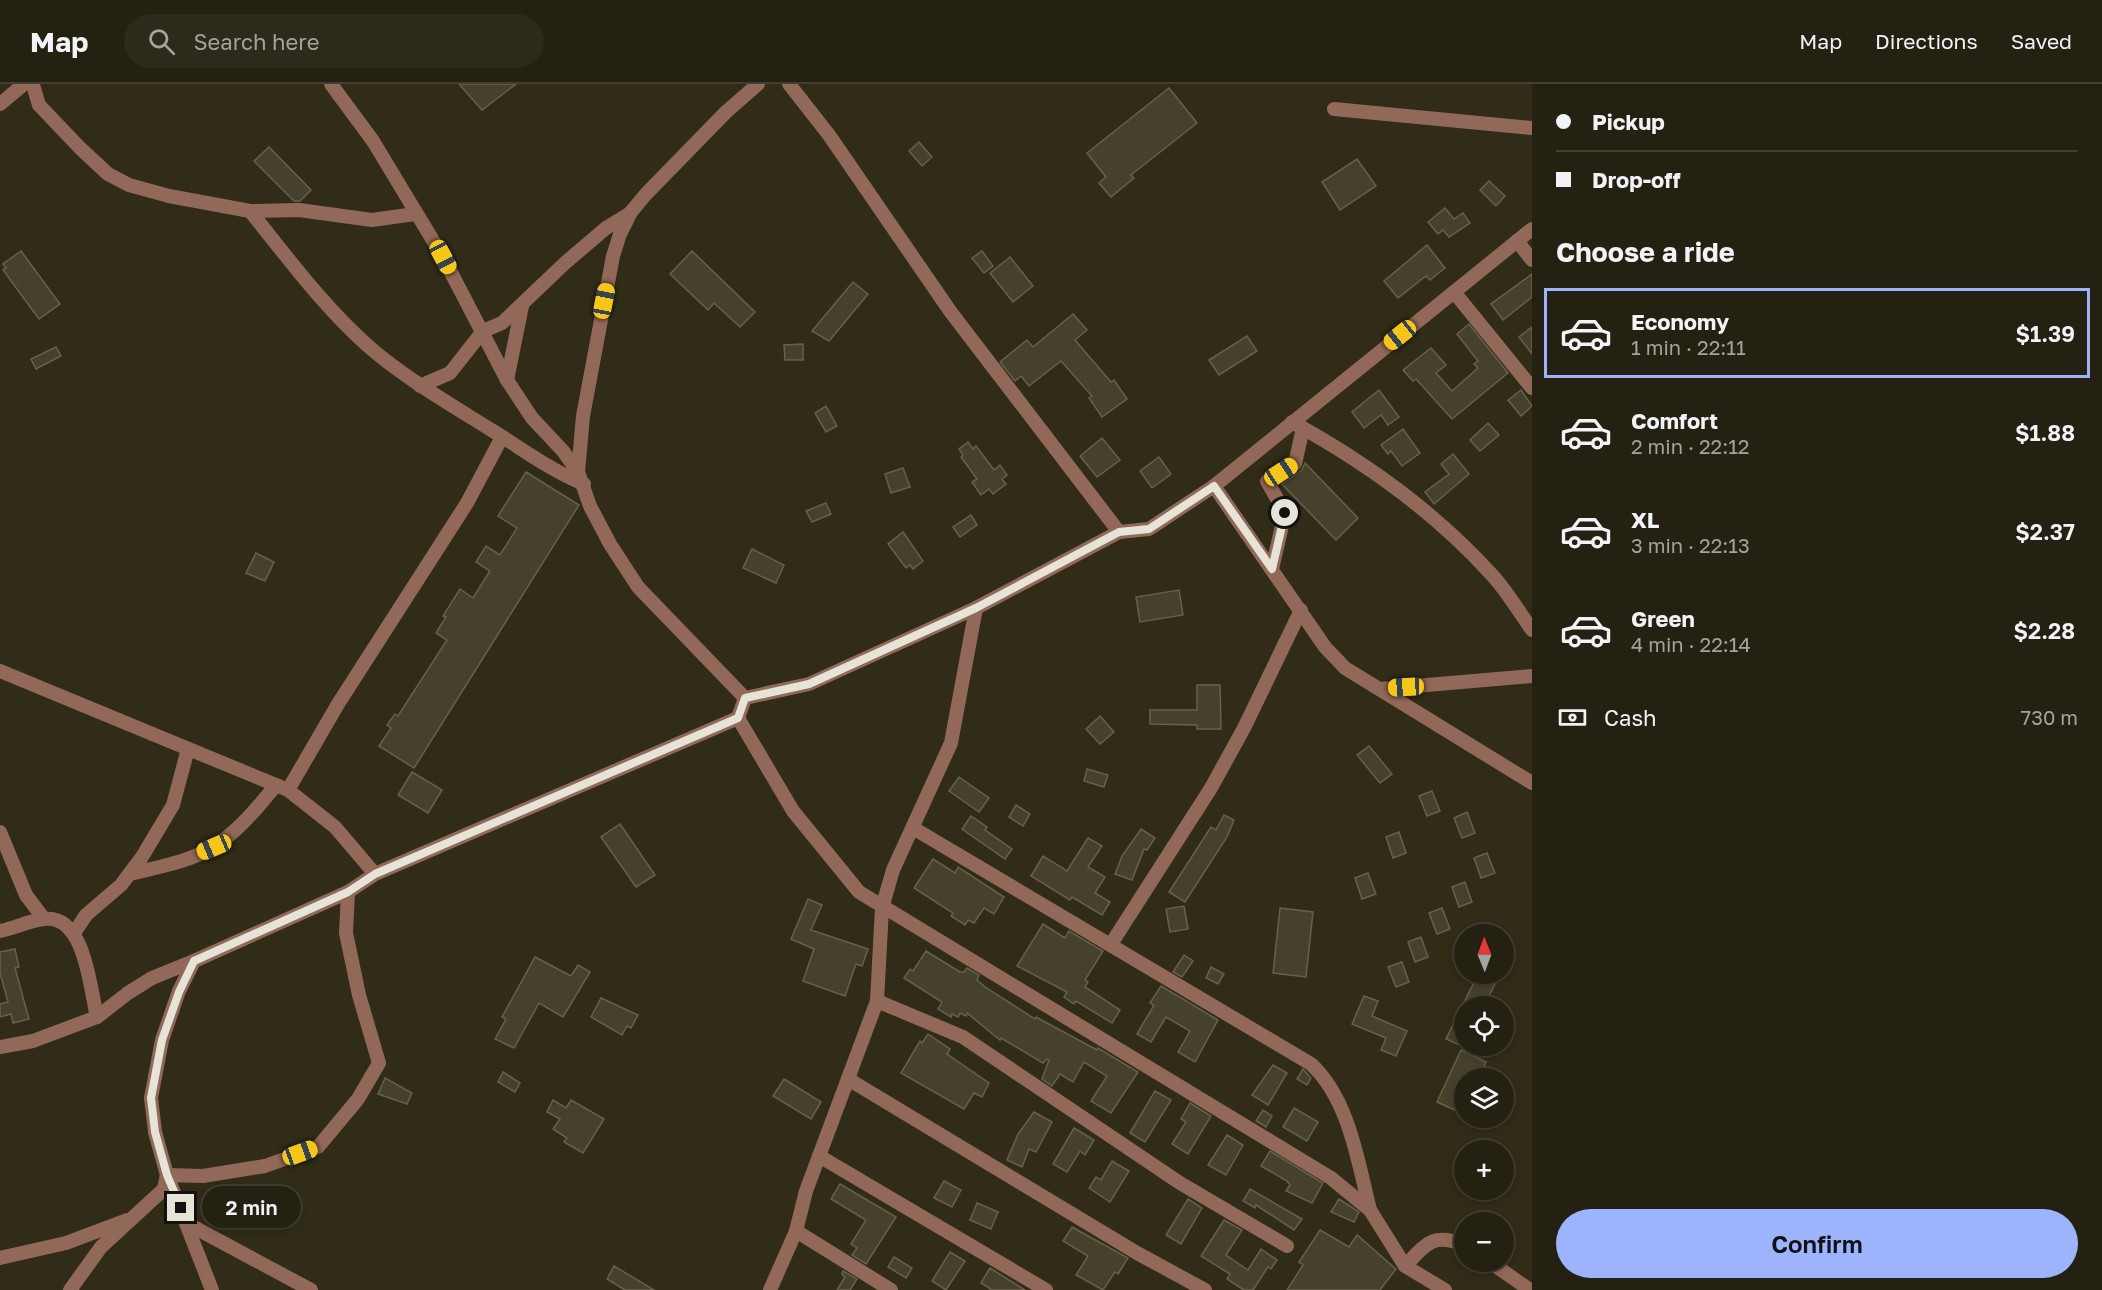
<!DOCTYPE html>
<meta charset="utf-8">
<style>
body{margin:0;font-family:"Golos Text",sans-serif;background:#2d291b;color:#f1f3f6;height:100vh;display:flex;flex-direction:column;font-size:22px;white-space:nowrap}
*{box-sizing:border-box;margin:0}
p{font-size:20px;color:#a3a39f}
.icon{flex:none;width:33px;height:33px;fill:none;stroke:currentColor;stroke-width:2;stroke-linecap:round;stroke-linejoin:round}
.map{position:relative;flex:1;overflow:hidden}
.drawer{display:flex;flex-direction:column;background:#252112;width:570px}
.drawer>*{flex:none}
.hud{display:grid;align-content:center;height:132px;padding:0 24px;background:#252112}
.needle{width:39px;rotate:359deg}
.tools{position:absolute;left:1454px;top:840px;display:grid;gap:12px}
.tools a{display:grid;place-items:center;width:60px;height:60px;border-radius:50%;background:#252112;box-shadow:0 3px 9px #0003,0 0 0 2px #423e32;font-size:30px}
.end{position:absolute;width:27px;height:27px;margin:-14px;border:8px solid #e6e4d7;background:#111;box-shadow:0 0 0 3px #111}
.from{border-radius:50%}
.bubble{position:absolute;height:42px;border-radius:21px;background:#252112;box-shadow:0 3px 9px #0003,0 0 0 2px #423e32;font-size:20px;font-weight:600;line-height:42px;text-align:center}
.car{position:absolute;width:18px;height:36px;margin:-18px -9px;border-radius:8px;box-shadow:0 0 4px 2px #0007;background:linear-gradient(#f5c518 24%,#345 0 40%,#f5c518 0 76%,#345 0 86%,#f5c518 0)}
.hud b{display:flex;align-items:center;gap:21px;height:57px;font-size:22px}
.hud b+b{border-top:2px solid #423e32}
.hud i{width:15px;height:15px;background:#f1f3f6}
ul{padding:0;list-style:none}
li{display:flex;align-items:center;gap:18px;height:90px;margin:0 12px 9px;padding:0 12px;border:3px solid transparent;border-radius:0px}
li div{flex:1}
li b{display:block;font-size:22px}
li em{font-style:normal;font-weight:600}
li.active{border-color:#9db4fd}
li>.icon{width:54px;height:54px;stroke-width:1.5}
h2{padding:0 24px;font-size:27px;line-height:72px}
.pay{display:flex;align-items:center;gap:15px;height:66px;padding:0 24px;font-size:22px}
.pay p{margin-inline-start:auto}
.primary-button{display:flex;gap:12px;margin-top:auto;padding:12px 24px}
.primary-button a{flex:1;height:69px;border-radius:36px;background:#9db4fd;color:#111;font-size:24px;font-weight:600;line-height:69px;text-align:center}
header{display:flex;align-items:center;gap:36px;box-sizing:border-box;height:84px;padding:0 30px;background:#252112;border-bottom:2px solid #423e32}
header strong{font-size:28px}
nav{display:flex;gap:33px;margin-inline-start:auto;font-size:21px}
.search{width:420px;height:54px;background:#2d291b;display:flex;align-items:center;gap:15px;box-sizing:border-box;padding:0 21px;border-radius:33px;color:#a3a39f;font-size:22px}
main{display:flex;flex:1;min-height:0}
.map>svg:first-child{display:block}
.building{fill:#46412d;stroke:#66614b;stroke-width:1.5}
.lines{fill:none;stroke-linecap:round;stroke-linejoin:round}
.minor{stroke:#926958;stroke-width:14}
.route{stroke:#e6e4d7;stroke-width:8}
</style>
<header>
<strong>Map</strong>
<div class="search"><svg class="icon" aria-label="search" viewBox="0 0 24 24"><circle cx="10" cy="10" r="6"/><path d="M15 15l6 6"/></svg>Search here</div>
<nav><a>Map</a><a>Directions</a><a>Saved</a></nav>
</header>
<main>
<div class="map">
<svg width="1532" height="1206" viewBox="0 0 1532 1206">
<rect width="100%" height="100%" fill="#312c18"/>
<g class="building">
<path d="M459 0H516L482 26Z"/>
<path d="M1169 4 1197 39 1131 91 1134 94 1111 113 1099 99 1106 93 1087 69Z"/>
<path d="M919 58 932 73 922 82 909 67Z"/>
<path d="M269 63 311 106 300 117H294L254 77Z"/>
<path d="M1357 75 1376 102 1340 126 1322 98Z"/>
<path d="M1489 97 1505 112 1496 122 1480 106Z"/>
<path d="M1445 124 1454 135 1463 129 1470 139 1449 153 1443 146 1438 150 1428 138Z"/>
<path d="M1427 161 1445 184 1430 196 1426 192 1398 214 1384 197Z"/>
<path d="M21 167 60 220 39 235 3 186 6 184 3 180Z"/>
<path d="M692 167 755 228 740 243 714 219 708 226 670 190Z"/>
<path d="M982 167 993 182 984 189 972 174Z"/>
<path d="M1010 173 1033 202 1013 218 990 189Z"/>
<path d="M1532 190V213L1503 236 1491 220Z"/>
<path d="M853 198 868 210 829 257 812 247Z"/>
<path d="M1073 230 1087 246 1075 256 1111 298 1114 296 1127 315 1102 333 1089 314 1092 312 1061 277 1029 302 1021 292 1015 297 1000 278 1027 256 1033 263Z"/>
<path d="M1469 240 1508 289 1452 335 1416 295 1413 297 1403 286 1431 264 1446 281 1436 289 1452 307 1478 284 1474 280 1478 277 1457 250Z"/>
<path d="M1532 243V270L1519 253Z"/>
<path d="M1247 252 1257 267 1219 291 1209 276Z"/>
<path d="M803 260V276H785L784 261Z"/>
<path d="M56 263 61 272 36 285 31 275Z"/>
<path d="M1379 306 1399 333 1388 341 1381 331 1364 344 1352 328Z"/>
<path d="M1521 306 1532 322 1521 332 1508 316Z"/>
<path d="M826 322 837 342 826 348 815 329Z"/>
<path d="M1488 339 1499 351 1480 367 1470 356Z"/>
<path d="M1403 345 1420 369 1402 382 1391 367 1388 370 1381 361Z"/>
<path d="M1102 354 1120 376 1097 393 1080 372Z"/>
<path d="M968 358 973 365 976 362 994 386 1000 381 1007 391 1002 395 1006 400 993 410 989 405 981 411 972 398 977 395 961 373 963 371 959 365Z"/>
<path d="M1453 370 1469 390 1434 420 1425 408 1449 390 1441 380Z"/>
<path d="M1159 373 1171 390 1152 404 1140 387Z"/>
<path d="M1305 379 1358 434 1336 456 1282 400 1302 386Z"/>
<path d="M903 384 910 403 891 409 885 390Z"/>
<path d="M526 388 579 421 414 684 379 662 391 644 387 641 395 630 398 632 447 556 436 549 446 533 443 532 460 505 473 514 490 487 476 478 486 462 500 471 517 444 498 432Z"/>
<path d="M826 419 831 430 812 438 806 427Z"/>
<path d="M971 431 977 441 960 453 953 443Z"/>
<path d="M903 448 923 477 913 485 910 481 906 484 888 460Z"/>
<path d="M752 465 784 481 776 499 743 484Z"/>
<path d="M256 469 274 478 265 497 246 489Z"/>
<path d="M1179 506 1183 531 1140 538 1136 513Z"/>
<path d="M1197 601H1220L1221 645H1197V641L1150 640V626H1197Z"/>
<path d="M1100 632 1114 648 1100 660 1086 645Z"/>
<path d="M1369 662 1392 690 1380 699 1357 671Z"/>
<path d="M1087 685 1108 691 1104 703 1084 697Z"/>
<path d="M412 688 442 706 428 729 398 711Z"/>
<path d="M959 693 989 714 979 728 949 707Z"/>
<path d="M1432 707 1440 727 1427 732 1419 712Z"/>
<path d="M1016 721 1030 730 1023 742 1009 733Z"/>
<path d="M1467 728 1475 749 1462 754 1454 734Z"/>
<path d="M1224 731 1234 736 1227 753 1185 818 1169 808 1211 743 1216 746Z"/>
<path d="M971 732 987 743 985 746 1012 765 1005 775 962 745Z"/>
<path d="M620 740 655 791 636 803 601 753Z"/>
<path d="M1141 745 1155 754 1147 766 1144 765 1132 796 1115 790 1122 772Z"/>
<path d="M1399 748 1406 769 1393 774 1386 753Z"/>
<path d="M1088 754 1102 762 1088 783 1105 793 1095 809 1110 818 1102 831 1072 813 1070 816 1031 792 1043 772 1067 787Z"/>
<path d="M1487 769 1495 789 1481 794 1474 774Z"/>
<path d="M933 775 955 789 958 783 1004 813 994 830 984 824 974 839 968 836 965 841 951 832 953 829 914 804Z"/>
<path d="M1368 789 1376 810 1362 815 1355 794Z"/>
<path d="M1465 798 1472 818 1459 823 1452 803Z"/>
<path d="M808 815 822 821 811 846 868 865 862 882 856 880 845 912 803 897 814 865 791 855Z"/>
<path d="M1184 822 1188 845 1170 848 1166 825Z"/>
<path d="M1280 824 1313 828 1306 893 1273 889Z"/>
<path d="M1442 824 1450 845 1437 850 1429 829Z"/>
<path d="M1043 840 1065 854 1069 847 1103 867 1085 896 1088 898 1085 903 1120 926 1112 939 1076 917 1074 920 1064 913 1067 908 1017 882Z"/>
<path d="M1421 853 1428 873 1415 878 1408 858Z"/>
<path d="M15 865 19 883 15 884 29 935 13 939 11 930 0 933V920L8 918 0 889V868Z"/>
<path d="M926 867 960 888H964L967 884 979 891 977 896 985 903 1035 935 1036 933 1097 966 1098 964 1138 988 1111 1029 1091 1017 1107 992 1084 978 1073 998 1060 990 1052 1002 1042 995 1049 976 1047 975 1043 979 1001 954 1000 956 967 929 966 932 960 929 958 933 952 930 951 933 938 925 942 918 904 894 910 885 913 887Z"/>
<path d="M1184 871 1193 877 1182 893 1173 888Z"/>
<path d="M535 873 571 892 578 881 590 888 563 933 539 919 514 964 495 955 506 935 502 933Z"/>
<path d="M1402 878 1409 898 1396 903 1388 883Z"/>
<path d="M1211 883 1224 890 1218 900 1206 894Z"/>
<path d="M1478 890H1500L1484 922H1464V963L1446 955Z"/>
<path d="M1161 902 1218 936 1195 978 1178 968 1190 947 1166 933 1151 958 1137 950 1154 921 1150 919Z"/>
<path d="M1364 912 1378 917 1372 932 1407 947 1396 972 1381 966 1386 954 1352 940Z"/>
<path d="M601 914 638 931 631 944 627 942 622 951 591 933Z"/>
<path d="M928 950 950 965 947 970 989 999 982 1013 974 1009 964 1025 901 989 920 957 922 959Z"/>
<path d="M1461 966 1486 978 1478 994H1464V1030L1437 1018Z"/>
<path d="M1273 981 1287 989 1268 1021 1252 1011Z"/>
<path d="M1303 985 1311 994 1307 1001 1297 995Z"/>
<path d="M503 988 520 999 515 1008 498 998Z"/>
<path d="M385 994 412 1009 407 1020 378 1010Z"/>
<path d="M784 995 821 1018 811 1035 773 1012Z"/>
<path d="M1155 1007 1171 1016 1145 1058 1130 1049Z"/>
<path d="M553 1016 566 1024 571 1016 604 1035 583 1069 564 1058 567 1054 553 1045 560 1035 547 1028Z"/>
<path d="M1190 1019 1211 1032 1188 1070 1172 1060 1186 1038 1181 1035Z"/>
<path d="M1294 1024 1318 1038 1307 1057 1283 1043Z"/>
<path d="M1263 1026 1272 1032 1266 1043 1256 1037Z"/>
<path d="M1034 1028 1052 1038 1036 1068 1029 1065 1022 1083 1007 1076 1018 1050Z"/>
<path d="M1074 1044 1094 1056 1085 1071 1080 1067 1067 1088 1053 1080Z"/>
<path d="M1227 1051 1243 1061 1226 1091 1208 1081Z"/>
<path d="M1270 1067 1323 1099 1312 1119 1286 1107 1290 1101 1287 1097 1261 1082Z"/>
<path d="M1112 1077 1129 1087 1110 1118 1089 1104 1096 1093 1101 1096Z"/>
<path d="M944 1097 961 1106 952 1123 934 1114Z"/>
<path d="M840 1100 896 1133 866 1180 852 1171 857 1164 851 1160 866 1136 831 1115Z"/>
<path d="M1250 1105 1302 1135 1294 1146 1256 1121 1255 1124 1243 1117Z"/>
<path d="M1188 1115 1202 1124 1181 1160 1166 1151Z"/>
<path d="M1339 1115 1359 1128 1354 1138 1331 1128Z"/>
<path d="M977 1119 998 1128 991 1145 970 1136Z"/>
<path d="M1224 1136 1242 1146 1226 1171 1248 1186 1261 1165 1277 1176 1271 1185 1268 1183 1253 1206H1244L1227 1195 1230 1190 1201 1172Z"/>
<path d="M1072 1143 1128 1174 1118 1190 1115 1188 1103 1206 1076 1191 1088 1172 1063 1157Z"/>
<path d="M1320 1146 1349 1163 1357 1151 1396 1185 1380 1206H1287L1303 1181 1299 1178Z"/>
<path d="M950 1168 965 1177 946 1206 932 1197Z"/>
<path d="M894 1173 912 1184 906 1194 888 1183Z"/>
<path d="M614 1182 654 1206H625L607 1195Z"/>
<path d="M990 1184 1025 1206H992L981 1199Z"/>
<path d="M843 1187 857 1195 850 1206H837L845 1193 842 1190Z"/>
</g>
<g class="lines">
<g class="minor">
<path d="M331 0 373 57 443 173 507 296 532 334 563 367 578 388 590 422 610 460 638 503 745 614"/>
<path d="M789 0 829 51 950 227 1119 448"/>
<path d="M33 1 39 21 80 64 108 90 129 101 169 112 250 127 299 126 372 136 415 130"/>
<path d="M0 20 24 0"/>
<path d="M1334 25 1532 44"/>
<path d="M250 127C288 174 323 222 368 262 406 295 450 320 493 347 524 366 550 386 584 400"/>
<path d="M1517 157 1532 176"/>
<path d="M1454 208 1532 304"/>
<path d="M507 296 522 222"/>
<path d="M420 302 450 289 483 247 502 239 565 179 606 144 629 130"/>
<path d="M1292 338C1365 378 1436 429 1492 491 1507 507 1519 528 1532 546"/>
<path d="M578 388 583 332 613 172 620 150 631 128 646 110 726 28 758 0"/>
<path d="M1214 402 1325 563 1345 584 1532 699"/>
<path d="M1272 485 1285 429 1267 397 1295 380 1303 344"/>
<path d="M0 587 288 706 335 743 375 790"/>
<path d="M1380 605 1532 592"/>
<path d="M738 634 793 727 859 808 1331 1094 1370 1126 1405 1182 1445 1206"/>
<path d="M288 706 338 620 467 419 502 353"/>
<path d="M913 744 1311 980C1349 1015 1358 1078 1370 1126"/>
<path d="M0 748 26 811 44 835"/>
<path d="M130 790C158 783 189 778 213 763 238 748 258 723 276 701"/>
<path d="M0 847C15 844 30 836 45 835 85 831 90 904 97 933"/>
<path d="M74 849 86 831 121 801 142 773 173 721 188 665"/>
<path d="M1111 860 1211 704 1244 644 1301 526"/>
<path d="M877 917 963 953 1180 1099 1287 1162"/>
<path d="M0 963 33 957 97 933 128 909 152 894 194 877"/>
<path d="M848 995 1137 1169 1205 1206"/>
<path d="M819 1072 1046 1206"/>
<path d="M188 1140 311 1206"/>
<path d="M796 1147 891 1206"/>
<path d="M0 1174 66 1159 127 1136"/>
<path d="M1490 1178 1530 1206"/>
<path d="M1405 1182C1426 1160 1433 1148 1464 1161"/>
<path d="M70 1206 101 1163 164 1105 167 1091 203 1092 265 1082 318 1063 358 1015 379 979 359 911 346 849 348 808"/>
<path d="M212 1206 167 1091 155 1048 151 1014 162 956 179 907 194 877 348 808 375 790 738 634 745 614 809 600 976 524 1119 448 1149 445 1214 402 1532 145"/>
<path d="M770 1206 796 1147 806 1107 877 917 882 824 893 786 951 659 976 524"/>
</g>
</g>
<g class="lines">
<path class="route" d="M181 1124 167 1091 155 1048 151 1014 162 956 179 908 194 877 348 808 375 790 738 634 745 614 809 600 976 524 1119 448 1149 445 1214 402 1272 485 1285 429"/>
</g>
</svg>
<div class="tools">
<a><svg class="needle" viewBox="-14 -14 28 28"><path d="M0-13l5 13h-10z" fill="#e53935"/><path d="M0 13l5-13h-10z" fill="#a3a39f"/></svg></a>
<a><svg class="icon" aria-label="locate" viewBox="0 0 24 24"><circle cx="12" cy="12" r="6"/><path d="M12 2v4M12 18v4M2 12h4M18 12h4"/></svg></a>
<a><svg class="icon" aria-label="layers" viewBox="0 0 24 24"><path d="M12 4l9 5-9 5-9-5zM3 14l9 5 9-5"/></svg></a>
<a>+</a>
<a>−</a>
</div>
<i class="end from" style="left:1285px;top:429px"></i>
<i class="end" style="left:181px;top:1124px"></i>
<div class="bubble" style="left:202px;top:1102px;width:99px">2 min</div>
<i class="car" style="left:443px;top:173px;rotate:152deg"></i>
<i class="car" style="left:604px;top:217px;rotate:11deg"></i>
<i class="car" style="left:1400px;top:251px;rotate:231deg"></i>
<i class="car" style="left:1281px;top:388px;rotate:57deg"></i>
<i class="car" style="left:1406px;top:603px;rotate:267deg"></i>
<i class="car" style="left:214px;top:763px;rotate:247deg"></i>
<i class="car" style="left:300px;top:1069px;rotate:70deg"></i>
</div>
<section class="drawer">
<div class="hud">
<b><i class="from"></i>Pickup</b>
<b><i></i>Drop-off</b>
</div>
<h2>Choose a ride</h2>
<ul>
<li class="active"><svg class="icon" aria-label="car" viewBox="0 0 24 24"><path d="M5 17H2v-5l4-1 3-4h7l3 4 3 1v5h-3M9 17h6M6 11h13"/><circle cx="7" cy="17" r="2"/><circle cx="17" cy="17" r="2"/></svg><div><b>Economy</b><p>1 min · 22:11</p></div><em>$1.39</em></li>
<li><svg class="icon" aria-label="car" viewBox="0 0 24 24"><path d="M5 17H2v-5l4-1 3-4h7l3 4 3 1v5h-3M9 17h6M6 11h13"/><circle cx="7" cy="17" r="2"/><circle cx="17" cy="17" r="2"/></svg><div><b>Comfort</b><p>2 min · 22:12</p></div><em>$1.88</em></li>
<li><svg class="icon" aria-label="car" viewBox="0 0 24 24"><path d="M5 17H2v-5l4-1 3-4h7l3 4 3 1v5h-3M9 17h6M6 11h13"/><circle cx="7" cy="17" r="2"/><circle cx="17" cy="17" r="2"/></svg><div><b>XL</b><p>3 min · 22:13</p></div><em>$2.37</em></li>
<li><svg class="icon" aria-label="car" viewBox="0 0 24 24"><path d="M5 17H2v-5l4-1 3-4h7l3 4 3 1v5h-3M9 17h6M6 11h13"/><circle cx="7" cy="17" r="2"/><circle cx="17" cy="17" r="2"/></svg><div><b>Green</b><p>4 min · 22:14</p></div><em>$2.28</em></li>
</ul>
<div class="pay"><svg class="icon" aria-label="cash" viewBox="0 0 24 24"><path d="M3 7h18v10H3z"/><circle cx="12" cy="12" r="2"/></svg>Cash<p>730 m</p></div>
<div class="primary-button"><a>Confirm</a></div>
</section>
</main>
